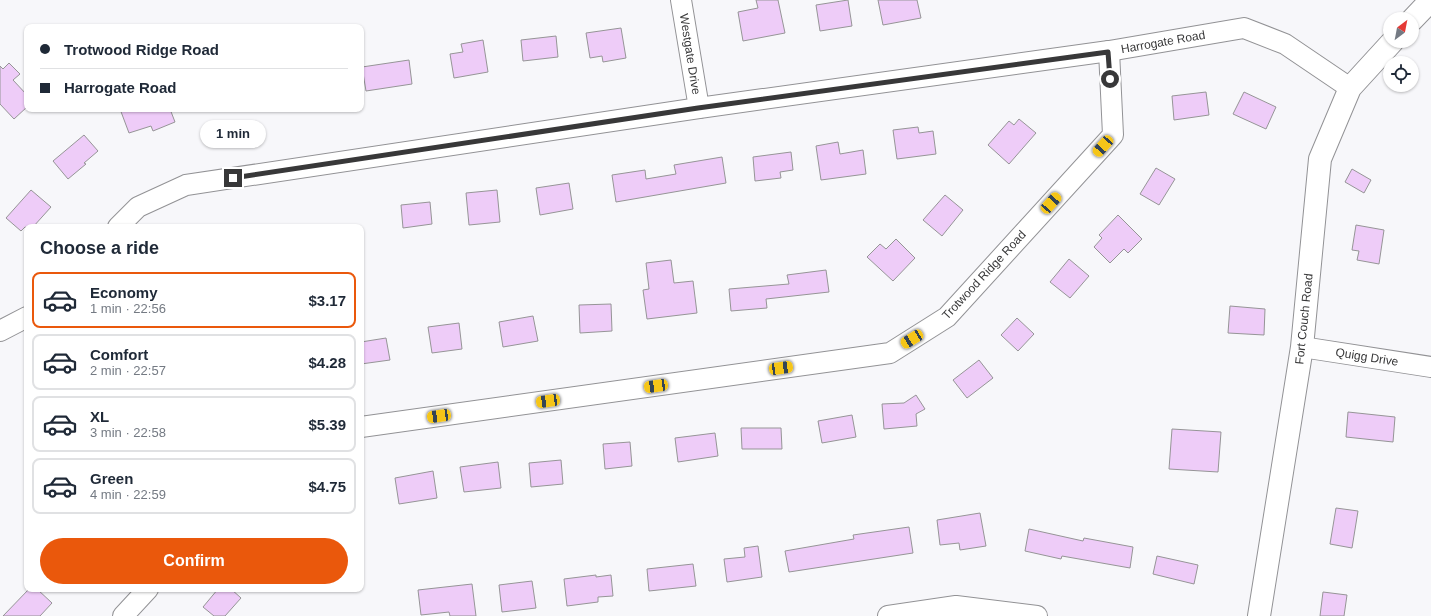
<!DOCTYPE html>
<meta charset="utf-8">
<style>
body{margin:0;font-family:Arial,sans-serif;background:#f6f6f7;color:#1f2937;height:100vh;display:flex;flex-direction:column;font-size:15px;white-space:nowrap}
*{box-sizing:border-box;margin:0}
p{font-size:13px;color:#747a83}
.icon{flex:none;width:22px;height:22px;fill:none;stroke:currentColor;stroke-width:2;stroke-linecap:round;stroke-linejoin:round}
.map{position:relative;flex:1;overflow:hidden}
.side{position:absolute;left:24px;top:224px;width:340px;height:368px;display:flex;flex-direction:column;background:#fff;border-radius:8px;box-shadow:0 1px 3px #0004}
.side>*{flex:none}
.hud{position:absolute;left:24px;top:24px;width:340px;height:88px;border-radius:8px;box-shadow:0 1px 3px #0004;display:grid;align-content:center;height:88px;padding:0 16px;background:#fff}
.needle{width:26px;rotate:32deg}
.controls{position:absolute;left:1383px;top:12px;display:grid;gap:8px}
.controls a{display:grid;place-items:center;width:36px;height:36px;border-radius:50%;background:#fff;box-shadow:0 1px 3px #0004;font-size:20px}
.end{position:absolute;width:18px;height:18px;margin:-9px;border:5px solid #383839;background:#fff;box-shadow:0 0 0 2px #fff}
.from{border-radius:50%}
.bubble{position:absolute;height:28px;border-radius:14px;background:#fff;box-shadow:0 1px 3px #0004;font-size:13px;font-weight:700;line-height:28px;text-align:center}
.car{position:absolute;width:12px;height:24px;margin:-12px -6px;border-radius:5px;box-shadow:0 0 3px 1px #0007;background:linear-gradient(#f5c518 24%,#345 0 40%,#f5c518 0 76%,#345 0 86%,#f5c518 0)}
.hud b{display:flex;align-items:center;gap:14px;height:38px;font-size:15px}
.hud b+b{border-top:1px solid #e0e1e3}
.hud i{width:10px;height:10px;background:#1f2937}
ul{padding:0;list-style:none}
li{display:flex;align-items:center;gap:12px;height:56px;margin:0 8px 6px;padding:0 8px;border:2px solid #e0e1e3;border-radius:8px}
li div{flex:1}
li b{display:block;font-size:15px}
li em{font-style:normal;font-weight:700}
li.current{border-color:#ea580c}
li>.icon{width:36px;height:36px;stroke-width:1.5}
h2{padding:0 16px;font-size:18px;line-height:48px}
.action{display:flex;gap:8px;margin-top:auto;padding:8px 16px}
.action a{flex:1;height:46px;border-radius:24px;background:#ea580c;color:#fff;font-size:16px;font-weight:700;line-height:46px;text-align:center}
.map>svg:first-child{display:block}
.building{fill:#eeccf8;stroke:#969597}
.lines{fill:none;stroke-linecap:round;stroke-linejoin:round}
.minor-casing{stroke:#929295;stroke-width:22}
.tertiary-casing{stroke:#929295;stroke-width:24}
.minor{stroke:#fff;stroke-width:20}
.tertiary{stroke:#fff;stroke-width:22}
.route{stroke:#383839;stroke-width:5}
.labels{text-anchor:middle;dominant-baseline:central;stroke-width:3;stroke-linejoin:round;paint-order:stroke}
.street-label{font-size:12px;fill:#383839;stroke:#fff}
</style>
<div class="map">
<svg width="1431" height="616" viewBox="0 0 1431 616">
<rect width="100%" height="100%" fill="#f7f7fa"/>
<g class="building">
<path d="M756 0H778L785 33 743 41 738 12 758 8Z"/>
<path d="M848 0 852 26 820 31 816 5Z"/>
<path d="M878 0H917L921 18 883 25Z"/>
<path d="M621 28 626 58 603 62 602 56 590 58 586 33Z"/>
<path d="M556 36 558 57 523 61 521 40Z"/>
<path d="M483 40 488 72 454 78 450 54 463 52 461 44Z"/>
<path d="M409 60 412 84 366 91 362 67Z"/>
<path d="M9 63 20 74 13 80 27 95V107L14 119 0 104V66L3 69Z"/>
<path d="M1206 92 1209 115 1174 120 1172 96Z"/>
<path d="M1244 92 1276 107 1266 129 1233 114Z"/>
<path d="M120 109H170L175 122 153 131 151 126 129 133Z"/>
<path d="M1019 119 1036 133 1009 164 988 145 1009 121 1014 125Z"/>
<path d="M918 127 919 133 933 131 936 154 897 159 893 130Z"/>
<path d="M84 135 98 151 84 163 86 164 68 179 53 161Z"/>
<path d="M838 142 840 154 863 150 866 174 821 180 816 146Z"/>
<path d="M791 152 793 170 780 172 781 178 755 181 753 157Z"/>
<path d="M722 157 726 183 616 202 612 175 645 170 646 179 676 174 674 165Z"/>
<path d="M1156 168 1175 179 1159 205 1140 194Z"/>
<path d="M1352 169 1371 180 1364 193 1345 182Z"/>
<path d="M569 183 573 209 540 215 536 188Z"/>
<path d="M31 190 51 207 33 227H25L21 231 6 218Z"/>
<path d="M497 190 500 222 469 225 466 193Z"/>
<path d="M945 195 963 210 942 236 923 220Z"/>
<path d="M430 202 432 224 403 228 401 205Z"/>
<path d="M1118 215 1142 239 1128 253 1124 249 1110 263 1094 247 1102 238 1099 235Z"/>
<path d="M1356 225 1384 230 1379 264 1357 260 1359 251 1352 250Z"/>
<path d="M896 239 915 258 893 281 867 257 880 244 886 249Z"/>
<path d="M1069 259 1089 276 1070 298 1050 282Z"/>
<path d="M671 260 674 283 693 281 697 313 647 319 643 290 649 289 646 263Z"/>
<path d="M826 270 829 292 766 299 767 308 731 311 729 289 789 284 787 275Z"/>
<path d="M611 304 612 331 580 333 579 305Z"/>
<path d="M1230 306 1265 309 1264 335 1228 333Z"/>
<path d="M533 316 538 341 503 347 499 322Z"/>
<path d="M1017 318 1034 334 1018 351 1001 335Z"/>
<path d="M459 323 462 349 432 353 428 327Z"/>
<path d="M386 338 390 360 361 364V342Z"/>
<path d="M979 360 993 378 967 398 953 380Z"/>
<path d="M916 395 925 409 916 414 917 426 884 429 882 404 904 403Z"/>
<path d="M1348 412 1395 417 1393 442 1346 437Z"/>
<path d="M852 415 856 437 822 443 818 421Z"/>
<path d="M741 428H781L782 449H742Z"/>
<path d="M1172 429 1221 432 1218 472 1169 469Z"/>
<path d="M715 433 718 456 678 462 675 438Z"/>
<path d="M630 442 632 466 605 469 603 444Z"/>
<path d="M561 460 563 484 531 487 529 463Z"/>
<path d="M498 462 501 488 464 492 460 467Z"/>
<path d="M433 471 437 498 399 504 395 478Z"/>
<path d="M1336 508 1358 511 1352 548 1330 544Z"/>
<path d="M980 513 986 546 960 550 959 543 940 545 937 520Z"/>
<path d="M909 527 913 553 789 572 785 551 854 539 853 535Z"/>
<path d="M1029 529 1083 541 1084 538 1133 547 1130 568 1062 556 1061 559 1025 551Z"/>
<path d="M758 546 762 577 727 582 724 559 745 557 744 548Z"/>
<path d="M1157 556 1198 565 1194 584 1153 574Z"/>
<path d="M693 564 696 586 649 591 647 569Z"/>
<path d="M596 575V577L611 575 613 596 598 597V602L567 606 564 579Z"/>
<path d="M532 581 536 608 502 612 499 585Z"/>
<path d="M472 584 476 616H450L449 612 421 615 418 590Z"/>
<path d="M29 589H37L52 603 40 616H3Z"/>
<path d="M218 589H231L241 598 225 616H214L203 607Z"/>
<path d="M1323 592 1347 595 1344 616H1320Z"/>
</g>
<g class="lines">
<g class="minor-casing">
<g id="minor">
<path d="M681 0 699 108"/>
<path d="M118 227 138 207 186 185 699 108 1109 51 1244 28 1285 44 1350 88"/>
<path d="M0 331 27 317"/>
<path d="M1302 347 1431 367"/>
<path d="M361 427 890 353 947 317 1113 135 1109 51"/>
<path d="M123 616 148 589"/>
<path d="M888 616 956 606 1037 616"/>
</g>
</g>
<g class="tertiary-casing">
<g id="tertiary">
<path d="M1412 20 1431 0"/>
<path d="M1259 616 1302 347 1320 159 1350 88 1393 41"/>
</g>
</g>
<use href="#minor" class="minor"/>
<use href="#tertiary" class="tertiary"/>
</g>
<g class="lines">
<path class="route" d="M233 178 698 108 1108 52 1110 79"/>
</g>
<g class="labels">
<g class="street-label">
<text transform="translate(1163 42) rotate(-10)">Harrogate Road</text>
<text transform="translate(690 54) rotate(81)">Westgate Drive</text>
<text transform="translate(984 275) rotate(-47)">Trotwood Ridge Road</text>
<text transform="translate(1304 319) rotate(-84)">Fort Couch Road</text>
<text transform="translate(1367 357) rotate(9)">Quigg Drive</text>
</g>
</g>
</svg>
<div class="controls">
<a><svg class="needle" viewBox="-14 -14 28 28"><path d="M0-13l5 13h-10z" fill="#e53935"/><path d="M0 13l5-13h-10z" fill="#747a83"/></svg></a>
<a><svg class="icon" aria-label="locate" viewBox="0 0 24 24"><circle cx="12" cy="12" r="6"/><path d="M12 2v4M12 18v4M2 12h4M18 12h4"/></svg></a>
</div>
<i class="end from" style="left:1110px;top:79px"></i>
<i class="end" style="left:233px;top:178px"></i>
<div class="bubble" style="left:200px;top:120px;width:66px">1 min</div>
<i class="car" style="left:1103px;top:146px;rotate:222deg"></i>
<i class="car" style="left:1051px;top:203px;rotate:42deg"></i>
<i class="car" style="left:912px;top:339px;rotate:238deg"></i>
<i class="car" style="left:781px;top:368px;rotate:82deg"></i>
<i class="car" style="left:656px;top:386px;rotate:262deg"></i>
<i class="car" style="left:548px;top:401px;rotate:262deg"></i>
<i class="car" style="left:439px;top:416px;rotate:262deg"></i>
<div class="hud">
<b><i class="from"></i>Trotwood Ridge Road</b>
<b><i></i>Harrogate Road</b>
</div>
<section class="side">
<h2>Choose a ride</h2>
<ul>
<li class="current"><svg class="icon" aria-label="car" viewBox="0 0 24 24"><path d="M5 17H2v-5l4-1 3-4h7l3 4 3 1v5h-3M9 17h6M6 11h13"/><circle cx="7" cy="17" r="2"/><circle cx="17" cy="17" r="2"/></svg><div><b>Economy</b><p>1 min · 22:56</p></div><em>$3.17</em></li>
<li><svg class="icon" aria-label="car" viewBox="0 0 24 24"><path d="M5 17H2v-5l4-1 3-4h7l3 4 3 1v5h-3M9 17h6M6 11h13"/><circle cx="7" cy="17" r="2"/><circle cx="17" cy="17" r="2"/></svg><div><b>Comfort</b><p>2 min · 22:57</p></div><em>$4.28</em></li>
<li><svg class="icon" aria-label="car" viewBox="0 0 24 24"><path d="M5 17H2v-5l4-1 3-4h7l3 4 3 1v5h-3M9 17h6M6 11h13"/><circle cx="7" cy="17" r="2"/><circle cx="17" cy="17" r="2"/></svg><div><b>XL</b><p>3 min · 22:58</p></div><em>$5.39</em></li>
<li><svg class="icon" aria-label="car" viewBox="0 0 24 24"><path d="M5 17H2v-5l4-1 3-4h7l3 4 3 1v5h-3M9 17h6M6 11h13"/><circle cx="7" cy="17" r="2"/><circle cx="17" cy="17" r="2"/></svg><div><b>Green</b><p>4 min · 22:59</p></div><em>$4.75</em></li>
</ul>
<div class="action"><a>Confirm</a></div>
</section>
</div>
